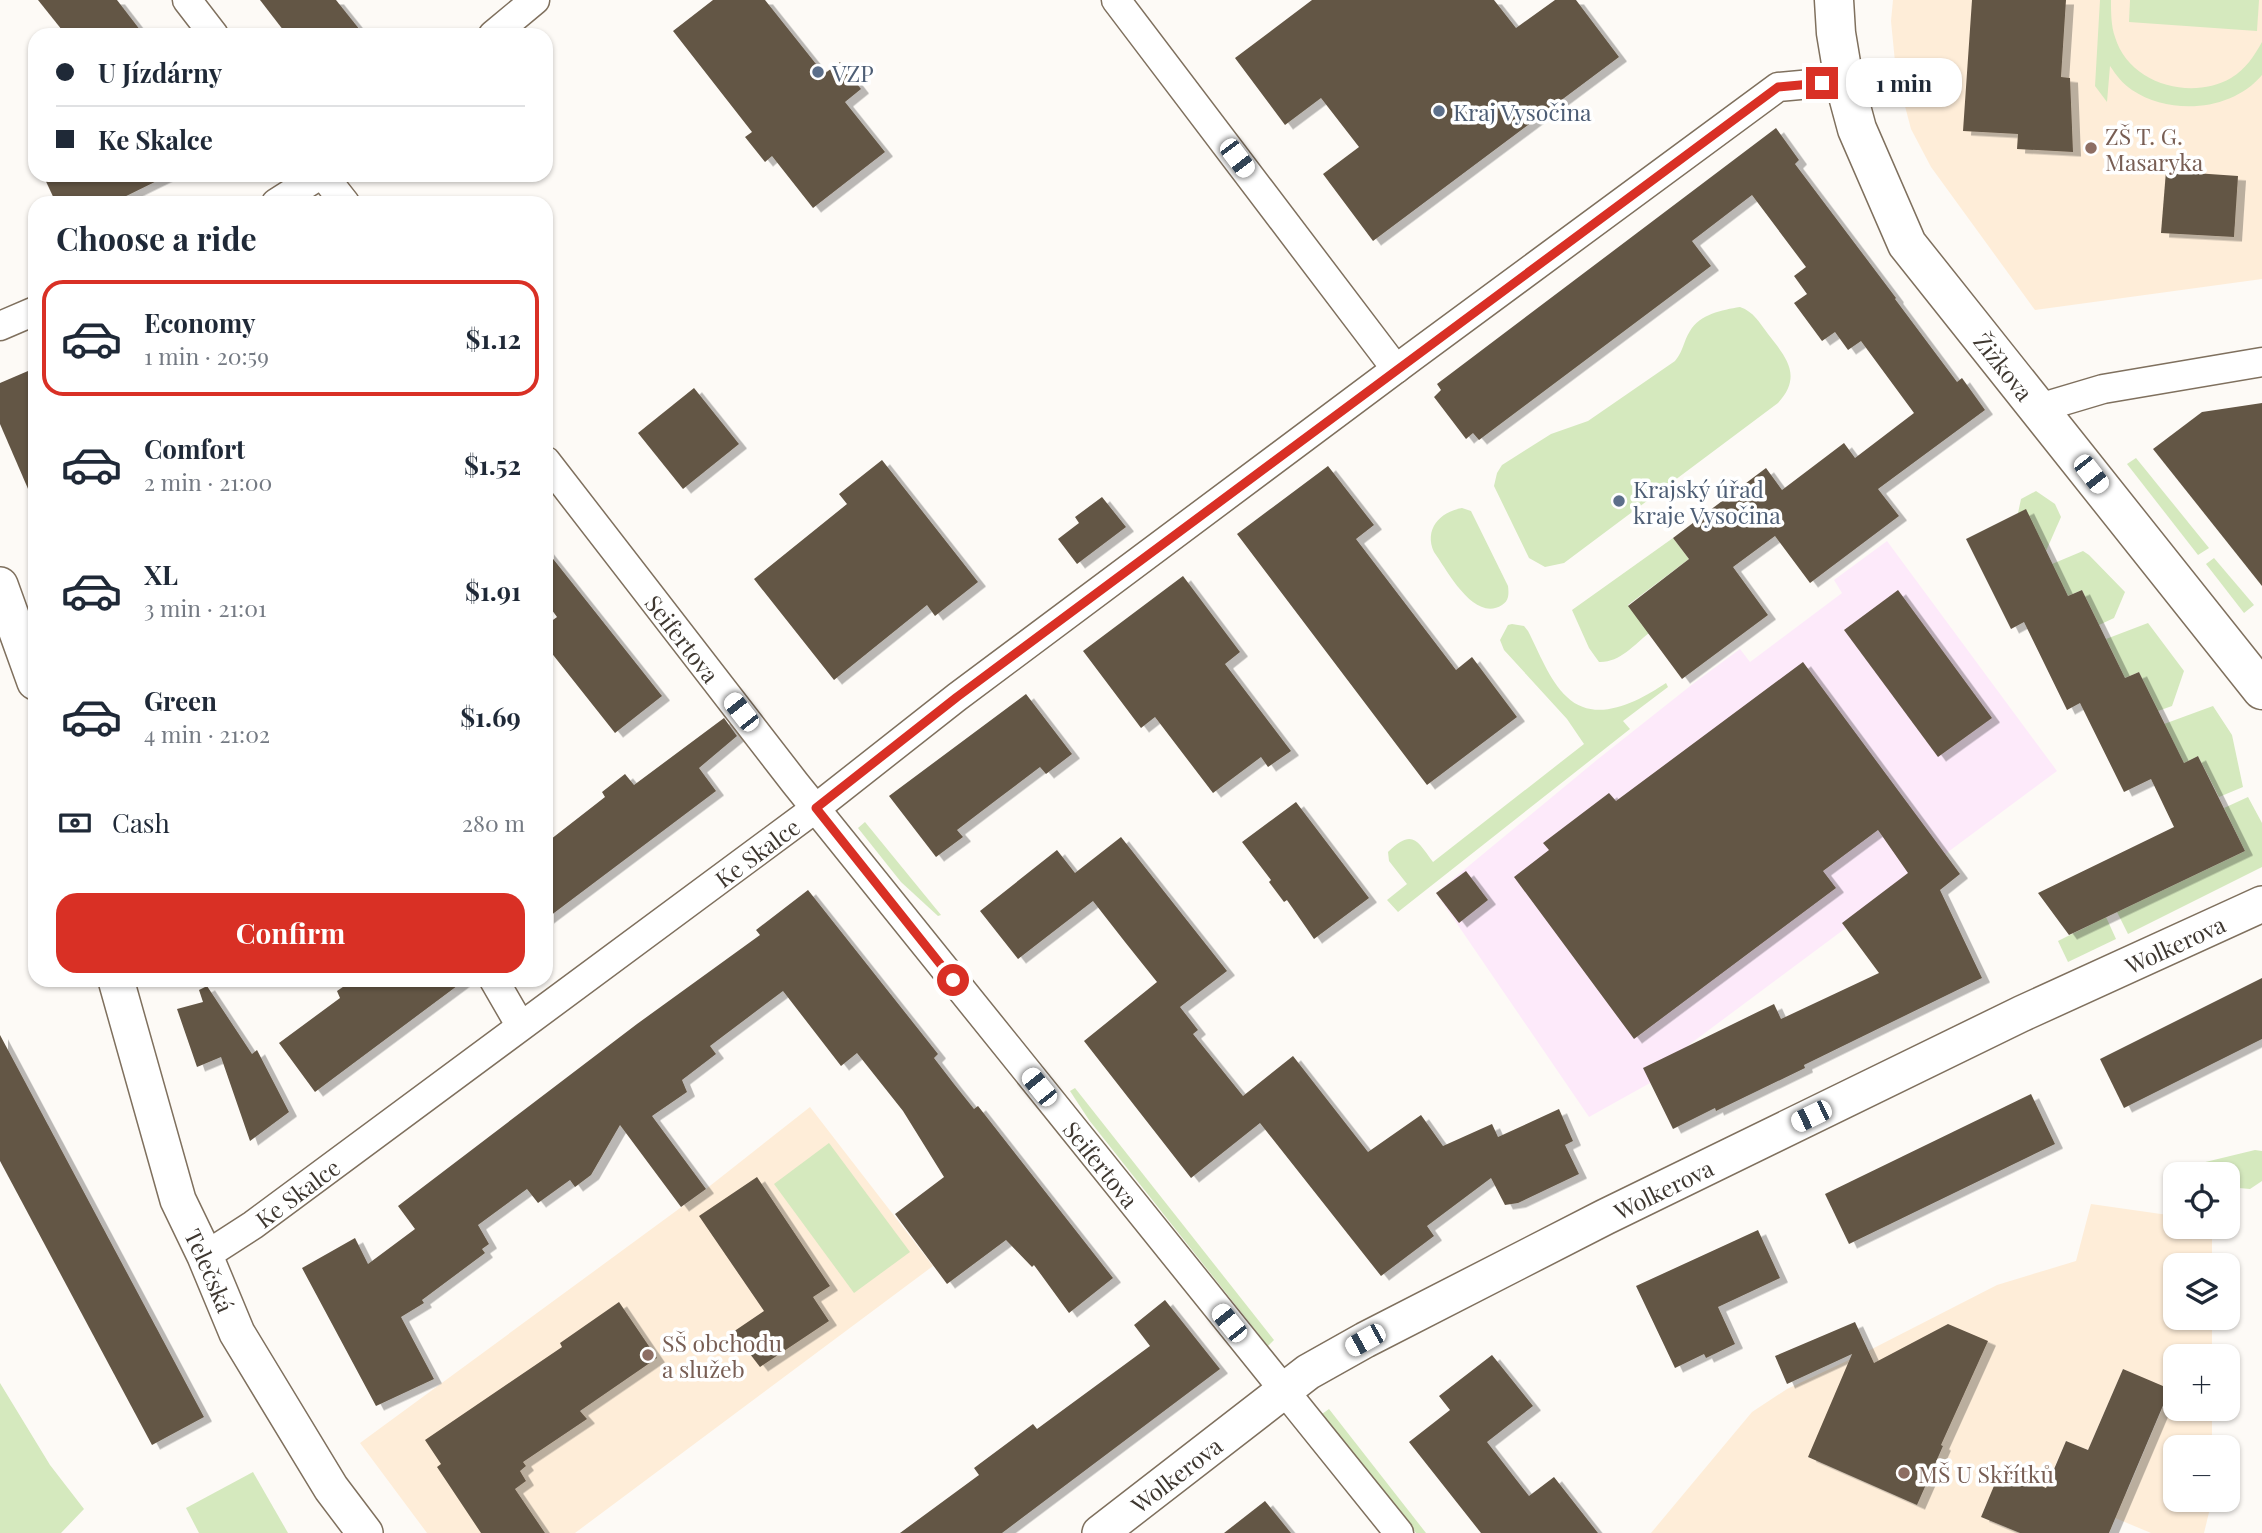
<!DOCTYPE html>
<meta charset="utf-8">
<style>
body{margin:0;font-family:"Playfair Display",serif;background:#f6f6f7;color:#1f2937;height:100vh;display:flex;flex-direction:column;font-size:26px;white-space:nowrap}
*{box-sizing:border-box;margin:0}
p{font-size:23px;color:#747a83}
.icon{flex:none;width:38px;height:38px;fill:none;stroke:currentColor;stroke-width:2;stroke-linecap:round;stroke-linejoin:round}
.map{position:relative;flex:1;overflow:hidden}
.panel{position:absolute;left:28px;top:196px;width:525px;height:791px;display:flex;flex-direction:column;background:#fff;border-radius:21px;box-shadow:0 2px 5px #0004}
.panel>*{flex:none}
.banner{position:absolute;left:28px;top:28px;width:525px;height:154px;border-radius:21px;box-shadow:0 2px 5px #0004;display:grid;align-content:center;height:154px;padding:0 28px;background:#fff}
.controls{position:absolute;left:2163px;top:1162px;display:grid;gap:14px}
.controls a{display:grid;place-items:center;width:77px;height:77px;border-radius:14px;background:#fff;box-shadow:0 2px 5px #0004;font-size:35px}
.end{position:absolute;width:32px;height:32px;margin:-16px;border:9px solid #d93025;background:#fff;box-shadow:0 0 0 4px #fff}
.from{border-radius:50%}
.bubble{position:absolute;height:49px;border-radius:21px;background:#fff;box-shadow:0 2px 5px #0004;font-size:23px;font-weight:700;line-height:49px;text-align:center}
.car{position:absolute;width:21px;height:42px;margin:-21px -10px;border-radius:9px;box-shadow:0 0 5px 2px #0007;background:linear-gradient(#fff 24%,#345 0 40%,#fff 0 76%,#345 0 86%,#fff 0)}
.banner b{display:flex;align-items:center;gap:24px;height:66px;font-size:26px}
.banner b+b{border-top:2px solid #e0e1e3}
.banner i{width:18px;height:18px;background:#1f2937}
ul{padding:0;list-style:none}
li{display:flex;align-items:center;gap:21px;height:116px;margin:0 14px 10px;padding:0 14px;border:4px solid transparent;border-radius:21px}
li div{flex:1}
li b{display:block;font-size:26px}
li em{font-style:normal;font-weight:700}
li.active{border-color:#d93025}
li>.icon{width:63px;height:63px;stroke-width:1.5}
h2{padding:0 28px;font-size:32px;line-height:84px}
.pay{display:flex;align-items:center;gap:18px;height:77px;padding:0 28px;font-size:26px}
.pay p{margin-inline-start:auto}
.action{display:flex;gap:14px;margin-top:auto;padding:14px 28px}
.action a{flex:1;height:80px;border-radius:21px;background:#d93025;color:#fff;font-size:28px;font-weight:700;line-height:80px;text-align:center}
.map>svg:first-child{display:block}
.industrial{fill:#fdeafa}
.built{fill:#feedd8;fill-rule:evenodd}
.green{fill:#d5e9be}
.building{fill:#645645;filter:url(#shadow)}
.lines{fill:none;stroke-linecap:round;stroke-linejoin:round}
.minor-casing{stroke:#7f705e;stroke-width:31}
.tertiary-casing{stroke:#7f705e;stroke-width:38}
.secondary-casing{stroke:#7f705e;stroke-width:41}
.minor{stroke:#fff;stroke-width:28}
.tertiary{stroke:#fff;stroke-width:35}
.secondary{stroke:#fff;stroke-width:38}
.route{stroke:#d93025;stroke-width:9}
.service-dot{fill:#5c6f8a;stroke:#fff;stroke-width:2.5}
.education-dot{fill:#8d6e63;stroke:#fff;stroke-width:2.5}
.labels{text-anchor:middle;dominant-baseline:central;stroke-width:7;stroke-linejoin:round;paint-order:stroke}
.service-label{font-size:23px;fill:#4e5e75;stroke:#fff;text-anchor:start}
.education-label{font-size:23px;fill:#785e54;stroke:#fff;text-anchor:start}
.street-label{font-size:23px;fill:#3e3730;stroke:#fff}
</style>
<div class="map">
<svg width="2262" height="1533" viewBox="0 0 2262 1533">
<defs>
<filter id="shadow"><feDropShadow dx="8" dy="4.5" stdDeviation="0" flood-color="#0004"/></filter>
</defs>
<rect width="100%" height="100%" fill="#fdfaf6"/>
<path class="industrial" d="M1887 541 2057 771 1686 1047 1650 1083 1589 1117 1436 893 1598 759 1694 683 1740 649 1750 662 1842 593 1834 580Z"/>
<g class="built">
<path d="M1893 0H2262V279L2035 310 1931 167 1911 129 1896 72 1891 21Z"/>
<path d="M810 1107 933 1266 575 1533H427L360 1443 706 1189Z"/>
<path d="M2091 1204 2175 1216V1227H2212V1265H2175V1318H2212V1356H2175V1409H2212V1447H2175V1500H2212L2204 1533H2151L2084 1505 2127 1492 2170 1390 2123 1369 2088 1450 2066 1441 2051 1475 2068 1497 2001 1470 1981 1517 2020 1533H1651L1752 1412 1787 1389 1868 1351 1997 1285 2076 1261ZM1860 1409 1943 1446 1917 1505 1808 1457Z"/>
</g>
<g class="green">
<path d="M2100 0H2111C2111 12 2111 26 2115 37 2129 84 2191 101 2231 78 2246 69 2254 56 2262 42V75C2232 111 2171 116 2132 90 2123 84 2116 75 2110 66L2107 102 2095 86Z"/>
<path d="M2130 0H2259L2257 31 2129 22Z"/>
<path d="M1740 307C1754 312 1759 322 1768 334 1786 357 1803 376 1778 403L1564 563 1545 567 1529 558 1494 486 1497 473 1502 465 1551 434 1588 421 1675 361C1684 350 1683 342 1690 331 1700 314 1722 310 1740 307Z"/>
<path d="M2136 458 2209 548 2198 555 2127 464Z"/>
<path d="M2036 491 2055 504 2061 517 2046 551 2018 513 2021 499Z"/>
<path d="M1462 508 1471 511 1508 586C1509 594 1509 601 1502 605 1474 623 1447 570 1434 552 1424 530 1439 512 1462 508Z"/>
<path d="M1673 538 1689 559 1628 605 1649 633C1634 645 1619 663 1599 662L1589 648 1572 610Z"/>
<path d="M2083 551 2089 555 2125 592 2114 618 2099 625 2082 590 2068 596 2052 564Z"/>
<path d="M2214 558 2254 605 2244 613 2206 564Z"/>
<path d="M2148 623 2184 671 2172 706 2158 711 2139 672 2125 678 2106 639Z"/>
<path d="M1512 624 1524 626 1528 631C1539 652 1549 680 1567 697 1596 725 1639 701 1666 683L1668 687 1623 721 1630 729 1398 912 1387 900 1407 884 1389 861 1388 852C1413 828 1417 841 1433 862L1584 744 1567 719 1504 650 1500 640 1508 625Z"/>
<path d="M2213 706 2232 735 2243 787 2219 797 2198 756 2184 763 2164 724Z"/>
<path d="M2248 797 2262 823V867L2128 934 2117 912 2245 851 2224 808Z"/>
<path d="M865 822 941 915 938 916 901 882 858 828Z"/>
<path d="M2106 917 2116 939 2068 962 2058 941Z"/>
<path d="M1075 1088 1274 1340 1268 1346 1089 1120 1070 1091Z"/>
<path d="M829 1143 910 1252 854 1293 774 1184Z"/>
<path d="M2255 1150 2262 1151V1181L2250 1189 2228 1187V1174H2182V1171L2193 1165Z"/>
<path d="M0 1383 50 1465 84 1509 61 1533H0Z"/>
<path d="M1329 1409 1426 1533H1416L1322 1414Z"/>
<path d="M253 1472 288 1533H199L186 1508Z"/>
</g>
<g class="building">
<path d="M38 0H117L144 35H66Z"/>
<path d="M260 0H336L364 35H287Z"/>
<path d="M713 0H765L824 74 840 62 861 89 845 102 885 152 813 208 772 156 765 162 745 137 752 132 673 31Z"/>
<path d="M1312 0H1494L1516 28 1555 0H1576L1619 57 1373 241 1323 174 1359 147 1321 98 1285 125 1235 58Z"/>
<path d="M1972 0H2066L2061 77 2070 78 2073 152 2017 149 2018 134 1963 131Z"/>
<path d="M1776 128 1799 160 1795 164 1896 298 1895 299 1957 382 1962 378 1985 410 1878 489 1899 516 1810 583 1775 536 1733 567 1768 615 1682 679 1628 606 1689 559 1673 538 1766 468 1782 490 1844 443 1855 458 1914 413 1861 341 1848 350 1835 332 1822 341 1794 303 1807 294 1794 276 1806 267 1752 195 1692 241 1711 266 1479 440 1473 433 1466 439 1434 397 1441 390 1437 384Z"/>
<path d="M2166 171 2238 176 2234 237 2161 233Z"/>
<path d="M43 175H169L112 203H56Z"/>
<path d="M35 368V505L0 424V383Z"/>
<path d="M694 388 739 444 683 489 638 433Z"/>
<path d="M2262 403V586L2153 449 2202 412Z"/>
<path d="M882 460 978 582 935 616 927 605 834 680 754 579 847 504 839 494Z"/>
<path d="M1328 466 1374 525 1356 539 1456 670 1472 657 1517 717 1427 785 1237 534Z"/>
<path d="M1102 497 1126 527 1077 564 1058 539 1079 523 1075 517Z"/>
<path d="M2026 509 2068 596 2082 590 2125 678 2139 672 2184 763 2198 756 2245 851 2069 935 2038 893 2174 827 2151 779 2124 792 2080 703 2067 710 2024 622 2011 629 1966 539Z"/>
<path d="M546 550 662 696 615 733 546 646V625L557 617 546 602Z"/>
<path d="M1183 576 1240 652 1225 664 1291 751 1268 767 1261 757 1213 793 1155 717 1141 728 1083 651Z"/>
<path d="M1898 590 1992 718 1938 757 1844 630Z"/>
<path d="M1803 662 1960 874 1940 890 1982 978 1804 1065 1805 1068 1716 1111 1715 1108 1673 1129 1643 1068 1774 1004 1781 1019 1879 973 1842 923 1908 873 1878 830 1823 871 1836 888 1634 1039 1514 877 1549 850 1543 843 1609 793 1616 801Z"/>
<path d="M1026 694 1072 754 1046 774 1040 767 999 798 957 830 963 837 936 857 889 796Z"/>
<path d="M724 718 737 736 699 768 716 791 546 919V843L605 797 602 792 625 774 634 785Z"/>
<path d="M1296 802 1369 898 1314 939 1287 900 1284 902 1269 882 1271 880 1242 842Z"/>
<path d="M1121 837 1227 971 1180 1007 1198 1030 1193 1034 1243 1096 1293 1056 1368 1152 1421 1115 1443 1146 1492 1124 1498 1137 1559 1109 1573 1141 1565 1145 1579 1174 1518 1203 1505 1205 1491 1178 1427 1226 1434 1236 1381 1276 1260 1123 1191 1178 1084 1041 1157 982 1125 942 1093 901 1018 959 980 911 1057 850 1075 873Z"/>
<path d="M1466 871 1488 900 1459 923 1436 893Z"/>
<path d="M808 890 938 1054 934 1058 954 1084 974 1109 978 1106 1113 1278 1069 1313 1034 1265 1032 1267 1006 1240 947 1284 895 1214 944 1177 903 1111 857 1053 841 1066 783 991 710 1046 716 1054 682 1080 687 1092 652 1116 706 1189 681 1207 620 1125 591 1175 575 1187 570 1180 538 1203 527 1189 478 1225 489 1244 482 1249 485 1253 422 1300 424 1303 401 1317 434 1379 376 1406 302 1268 355 1238 368 1264 415 1229 398 1206 637 1024 760 935 756 930Z"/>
<path d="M2262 978V1039L2124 1108 2100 1059Z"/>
<path d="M353 980H465L315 1092 279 1043 340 998 337 991Z"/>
<path d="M207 986 252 1054 257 1050 289 1112 250 1141 221 1057 197 1067 177 1009 203 1002 199 990Z"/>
<path d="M0 1035 204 1417 152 1445 0 1161Z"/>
<path d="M2031 1094 2055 1144 1849 1244 1825 1194Z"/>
<path d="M757 1177 830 1286 813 1297 829 1321 760 1367 733 1332 764 1311 699 1216Z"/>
<path d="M1758 1230 1780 1278 1718 1307 1735 1344 1706 1358 1704 1354 1675 1368 1636 1286Z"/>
<path d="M1165 1300 1220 1369 1002 1533H900L979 1475 974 1468 1033 1424 1037 1429 1150 1346 1134 1325Z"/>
<path d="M619 1302 657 1358 580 1411 587 1419 523 1462 526 1466 520 1471 526 1481 515 1489 545 1533H481L437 1467 441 1464 425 1440 562 1347 560 1343Z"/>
<path d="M1855 1322 1874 1363 1948 1324 1988 1341 1941 1445 1943 1446 1917 1505 1808 1457 1852 1354 1787 1384 1775 1356Z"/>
<path d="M1492 1355 1533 1406 1487 1442 1529 1496 1554 1477 1598 1533H1481L1409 1442 1450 1410 1439 1396Z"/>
<path d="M2123 1369 2170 1389 2109 1533H2020L1981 1517 2001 1469 2046 1488 2066 1441 2088 1450Z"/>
<path d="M1265 1501 1291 1533H1224Z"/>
</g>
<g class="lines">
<g class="minor-casing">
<g id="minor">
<path d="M187 0 214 35"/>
<path d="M1116 0 1396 369"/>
<path d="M493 35 535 0"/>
<path d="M323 175 345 203"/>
<path d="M276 203 320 175"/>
<path d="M0 326 35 311"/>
<path d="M2036 409 2103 389 2262 362"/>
<path id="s1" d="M546 461 795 783 1399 1533"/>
<path d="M494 980 520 1025"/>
<path id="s2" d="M205 1256 253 1225 816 808 957 697 1412 357 1778 87 1844 81"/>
</g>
</g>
<g class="tertiary-casing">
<g id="tertiary">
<path d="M0 585 35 682"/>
<path id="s3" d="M116 980 178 1200 205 1256 237 1333 331 1488 365 1533"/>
<path id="s4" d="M1100 1533 1308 1372 1365 1340 1605 1217 2021 1014 2262 904"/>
</g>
</g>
<g class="secondary-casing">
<g id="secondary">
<path id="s5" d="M1834 0 1836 33 1844 81 1857 129 1907 244 2262 690"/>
</g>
</g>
<use href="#minor" class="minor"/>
<use href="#tertiary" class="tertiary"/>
<use href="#secondary" class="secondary"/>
</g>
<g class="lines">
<path class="route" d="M953 980 816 808 957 697 1778 87 1822 83"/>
</g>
<g class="service-dot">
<circle cx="818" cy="72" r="7"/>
<circle cx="1439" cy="111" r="7"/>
<circle cx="1619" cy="501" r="7"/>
</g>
<g class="education-dot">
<circle cx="2091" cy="148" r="7"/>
<circle cx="648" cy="1355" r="7"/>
<circle cx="1904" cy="1473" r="7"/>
</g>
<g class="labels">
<g class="service-label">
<text x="832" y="72">VZP</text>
<text x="1453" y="111">Kraj Vysočina</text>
<text x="1633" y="488">Krajský úřad<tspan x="1633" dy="26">kraje Vysočina</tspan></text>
</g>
<g class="education-label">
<text x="2105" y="135">ZŠ T. G.<tspan x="2105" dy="26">Masaryka</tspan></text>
<text x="662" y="1342">SŠ obchodu<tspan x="662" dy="26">a služeb</tspan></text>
<text x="1918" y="1473">MŠ U Skřítků</text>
</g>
<g class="street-label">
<text stroke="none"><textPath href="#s5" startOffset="413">Žižkova</textPath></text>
<text stroke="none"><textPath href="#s1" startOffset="224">Seifertova</textPath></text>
<text stroke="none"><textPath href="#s2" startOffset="684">Ke Skalce</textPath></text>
<text stroke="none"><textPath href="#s4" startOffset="1230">Wolkerova</textPath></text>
<text stroke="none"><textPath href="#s1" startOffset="896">Seifertova</textPath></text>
<text stroke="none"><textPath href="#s4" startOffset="663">Wolkerova</textPath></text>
<text stroke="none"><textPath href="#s2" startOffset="112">Ke Skalce</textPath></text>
<text stroke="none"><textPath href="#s3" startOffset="306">Telečská</textPath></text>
<text stroke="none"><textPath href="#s4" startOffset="96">Wolkerova</textPath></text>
</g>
</g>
</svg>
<div class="controls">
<a><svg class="icon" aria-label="locate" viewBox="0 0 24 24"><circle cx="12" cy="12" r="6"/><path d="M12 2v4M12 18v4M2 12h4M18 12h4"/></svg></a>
<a><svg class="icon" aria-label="layers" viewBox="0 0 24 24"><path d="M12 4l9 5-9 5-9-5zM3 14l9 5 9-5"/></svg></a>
<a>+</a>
<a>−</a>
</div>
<i class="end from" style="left:953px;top:980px"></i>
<i class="end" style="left:1822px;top:83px"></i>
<div class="bubble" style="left:1846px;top:58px;width:116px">1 min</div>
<i class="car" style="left:1237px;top:158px;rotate:143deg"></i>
<i class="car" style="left:2091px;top:474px;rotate:142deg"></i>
<i class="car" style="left:741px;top:712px;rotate:322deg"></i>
<i class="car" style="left:1039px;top:1087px;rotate:321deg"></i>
<i class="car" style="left:1811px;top:1116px;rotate:244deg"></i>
<i class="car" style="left:1229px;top:1323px;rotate:321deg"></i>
<i class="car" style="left:1365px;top:1340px;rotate:241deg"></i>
<div class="banner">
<b><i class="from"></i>U Jízdárny</b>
<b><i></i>Ke Skalce</b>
</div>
<section class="panel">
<h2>Choose a ride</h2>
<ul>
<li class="active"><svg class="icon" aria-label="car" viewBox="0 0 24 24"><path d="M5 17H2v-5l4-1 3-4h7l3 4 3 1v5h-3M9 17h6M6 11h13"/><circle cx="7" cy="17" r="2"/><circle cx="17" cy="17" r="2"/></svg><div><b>Economy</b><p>1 min · 20:59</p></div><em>$1.12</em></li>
<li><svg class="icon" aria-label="car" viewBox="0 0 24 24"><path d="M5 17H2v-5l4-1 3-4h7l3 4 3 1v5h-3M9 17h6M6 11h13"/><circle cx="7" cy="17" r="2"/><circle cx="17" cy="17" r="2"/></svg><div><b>Comfort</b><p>2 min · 21:00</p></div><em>$1.52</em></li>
<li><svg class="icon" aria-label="car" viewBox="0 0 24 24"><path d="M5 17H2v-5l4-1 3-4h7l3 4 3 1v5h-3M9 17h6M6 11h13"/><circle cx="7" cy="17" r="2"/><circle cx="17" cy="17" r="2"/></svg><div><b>XL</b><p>3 min · 21:01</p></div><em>$1.91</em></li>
<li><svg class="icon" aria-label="car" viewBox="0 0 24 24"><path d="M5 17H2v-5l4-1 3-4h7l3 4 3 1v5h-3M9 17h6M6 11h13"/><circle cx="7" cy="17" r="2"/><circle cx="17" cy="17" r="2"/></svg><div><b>Green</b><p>4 min · 21:02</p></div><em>$1.69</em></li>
</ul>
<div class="pay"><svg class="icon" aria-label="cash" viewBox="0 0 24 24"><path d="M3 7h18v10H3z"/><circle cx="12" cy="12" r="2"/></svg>Cash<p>280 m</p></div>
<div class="action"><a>Confirm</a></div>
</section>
</div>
